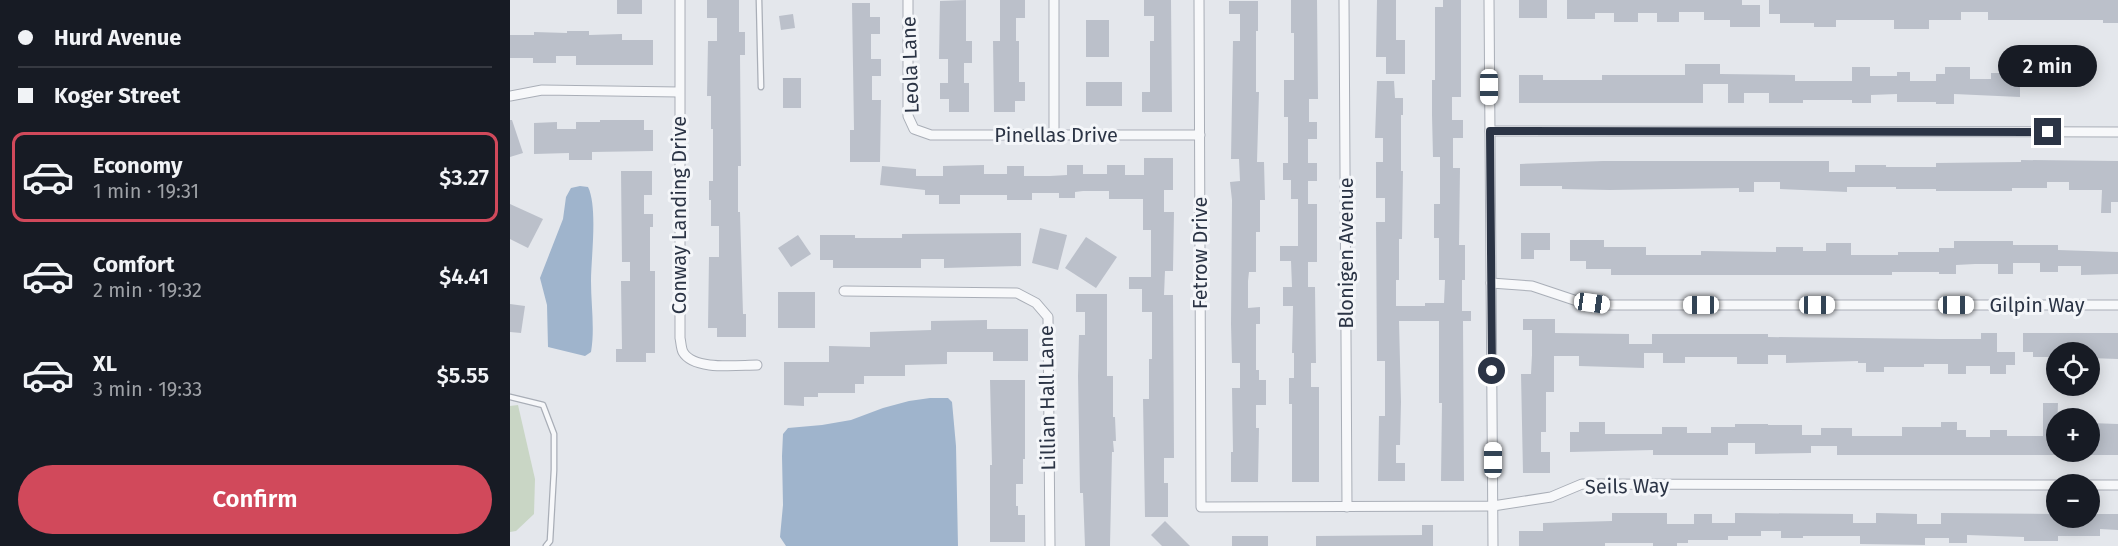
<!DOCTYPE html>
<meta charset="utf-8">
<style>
body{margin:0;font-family:"Fira Sans",sans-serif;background:#242831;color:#f1f3f6;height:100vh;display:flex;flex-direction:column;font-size:22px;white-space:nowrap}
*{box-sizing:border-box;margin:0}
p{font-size:20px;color:#9ea1a6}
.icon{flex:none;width:33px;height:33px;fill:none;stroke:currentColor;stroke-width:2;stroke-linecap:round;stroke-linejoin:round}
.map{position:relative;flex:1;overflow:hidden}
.details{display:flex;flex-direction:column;background:#171b24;width:510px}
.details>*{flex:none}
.top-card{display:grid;align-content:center;height:132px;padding:0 18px;background:#171b24}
.fabs{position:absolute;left:1536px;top:342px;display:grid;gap:12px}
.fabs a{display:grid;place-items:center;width:54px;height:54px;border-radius:50%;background:#171b24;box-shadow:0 3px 15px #0003;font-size:30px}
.end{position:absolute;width:27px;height:27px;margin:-14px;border:8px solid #2b3445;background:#fff;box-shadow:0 0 0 3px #fff}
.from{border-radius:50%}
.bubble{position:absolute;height:42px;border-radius:21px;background:#171b24;box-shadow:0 3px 15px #0003;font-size:20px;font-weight:600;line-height:42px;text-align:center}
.car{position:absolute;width:18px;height:36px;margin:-18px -9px;border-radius:8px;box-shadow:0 0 4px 2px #0007;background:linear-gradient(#fff 24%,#345 0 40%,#fff 0 76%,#345 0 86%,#fff 0)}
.top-card b{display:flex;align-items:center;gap:21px;height:57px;font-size:22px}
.top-card b+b{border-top:2px solid #363941}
.top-card i{width:15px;height:15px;background:#f1f3f6}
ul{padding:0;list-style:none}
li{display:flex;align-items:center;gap:18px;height:90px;margin:0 12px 9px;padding:0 6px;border:3px solid transparent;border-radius:12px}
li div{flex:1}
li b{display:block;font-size:22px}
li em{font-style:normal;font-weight:600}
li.selected{border-color:#d1495b}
li>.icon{width:54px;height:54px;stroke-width:1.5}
.cta{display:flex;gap:12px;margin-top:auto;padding:12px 18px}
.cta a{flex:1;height:69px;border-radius:36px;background:#d1495b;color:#fff;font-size:24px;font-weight:600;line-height:69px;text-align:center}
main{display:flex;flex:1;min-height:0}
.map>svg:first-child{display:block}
.green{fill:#c9d6c5}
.water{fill:#9fb4cc}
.building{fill:#bbc0ca}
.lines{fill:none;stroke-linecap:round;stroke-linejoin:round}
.lane-casing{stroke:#a9aeb7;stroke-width:7}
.street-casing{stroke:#a9aeb7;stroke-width:11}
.lane{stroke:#f7f8fa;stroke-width:4.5}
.street{stroke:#f7f8fa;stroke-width:9}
.route{stroke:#2b3445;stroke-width:8}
.labels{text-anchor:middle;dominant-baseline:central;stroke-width:6;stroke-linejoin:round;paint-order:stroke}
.street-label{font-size:20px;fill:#2b3445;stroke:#f4f6f9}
</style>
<main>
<section class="details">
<div class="top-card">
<b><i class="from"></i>Hurd Avenue</b>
<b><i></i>Koger Street</b>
</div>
<ul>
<li class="selected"><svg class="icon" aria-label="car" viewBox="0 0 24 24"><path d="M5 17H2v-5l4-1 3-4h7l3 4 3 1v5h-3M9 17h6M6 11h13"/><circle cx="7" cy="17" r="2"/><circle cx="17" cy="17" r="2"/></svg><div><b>Economy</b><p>1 min · 19:31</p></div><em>$3.27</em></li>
<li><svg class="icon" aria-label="car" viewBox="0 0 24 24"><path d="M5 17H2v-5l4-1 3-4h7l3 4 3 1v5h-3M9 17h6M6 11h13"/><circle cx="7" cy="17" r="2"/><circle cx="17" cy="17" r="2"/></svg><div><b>Comfort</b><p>2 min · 19:32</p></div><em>$4.41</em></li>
<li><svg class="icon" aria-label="car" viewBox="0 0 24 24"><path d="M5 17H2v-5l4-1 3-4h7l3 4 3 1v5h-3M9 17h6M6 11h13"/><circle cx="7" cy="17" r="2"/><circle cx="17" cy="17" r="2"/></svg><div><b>XL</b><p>3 min · 19:33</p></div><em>$5.55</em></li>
</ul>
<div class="cta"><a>Confirm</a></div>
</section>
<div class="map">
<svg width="1608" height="546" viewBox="0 0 1608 546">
<rect width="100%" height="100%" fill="#e4e7ec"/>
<path class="green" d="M8 405 25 479 24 514 6 531 0 532V406Z"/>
<g class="water">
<path d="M70 186 78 187C88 207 81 258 81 281 81 305 85 329 81 352L75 356 38 347 37 305 30 278 53 219 56 197 61 188Z"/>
<path d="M420 398H438L442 402 446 446 448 546H276L270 537 273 505 272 456 273 434 278 428 312 425 341 420 373 408 399 401Z"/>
</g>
<g class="building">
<rect x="107" y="0" width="25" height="14"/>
<path d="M197 0H229V32H235V55H230L231 166H228V212H230L233 314H236V337H207V328H198L199 257H209V226H201V200H199V181H203V129H201V96H197L198 41H207V18H197Z"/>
<path d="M456 0V41H462V63H454V83H459V112H439V99H430V83H438V59H429L430 1Z"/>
<path d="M490 0H515V18H506V41H509V82H515V101H505V112H484L483 41H490Z"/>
<path d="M634 0H661L662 112H632V92H640V41H644V16H634Z"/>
<path d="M781 0H807L808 99H799V122H807V139H798V163H807V181H798V204H807V262H798V287H805L806 363H801V387H809V482H782V404H779V378H784V353H782L783 306H773V287H782L781 261H770V246H788V199H781V180H773V163H778V117H774V80H784V33H781Z"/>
<path d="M867 0H886V40H895V74H876V57H866Z"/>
<path d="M933 0H951V97H942V120H953V138H943V168H950L949 245H955V280H952V311H961V321H953L954 481H931L932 403H929V321H889L891 402 890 445H886V463H895V481H868L869 416H875V361H867L866 222H875V198H866V162H873V138H865L867 81H884L885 98H893V115H891V171H893L892 239H889V280H886V306H915V303H934L935 280H929V238H924V204H930V157H923L922 115V80H925V7H933Z"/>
<rect x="1009" y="0" width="28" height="18"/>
<path d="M1057 0H1232V5H1250V27H1220V20H1194V12H1169V22H1147V13H1128V22H1104V13H1085V19H1057Z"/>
<path d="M1259 0H1608V23H1593V20H1478V12H1451V20H1419V29H1384V20H1326V27H1304V23H1270V14H1259Z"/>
<path d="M719 1H748V31H746V92H749L747 162H754L755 200H750V232H746V272H739L738 281V308L750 307V324H746V370H749V380H756V405H746V428H749L748 482H721V452H723L722 388H730V363H722L721 324 722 200 720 182 730 181 729 159H721L723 41H730V14H719Z"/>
<path d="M342 3H360V17H370V34H361V59H371V76H362V100H371L370 162H340V130H344Z"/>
<path d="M283 14 285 28 271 30 269 16Z"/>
<rect x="576" y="20" width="23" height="37"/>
<path d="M57 31H79V35L112 34V40H143V65H66V56H46V63H23V58H0V35H24V32L57 33Z"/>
<path d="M1175 64H1210V74L1285 75V81H1342V67H1360V76H1387V72H1400V81H1426V74H1435V67H1460V79H1481V73H1510V97L1444 94V104H1426V102H1387V94L1361 95V103H1342V100H1293V103H1259V93H1234V103H1218V84H1193V103H1009V75H1033V80H1092V75H1175Z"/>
<rect x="273" y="78" width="18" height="30"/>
<rect x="576" y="82" width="36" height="24"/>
<path d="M0 120H2L13 153 0 157Z"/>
<path d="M90 120H134V130H143V151L82 152V160H59V153L24 154V123L47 122V129H66V122H90Z"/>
<path d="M634 158H663V190H654V212H664L663 271H655L654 295H663L664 458H654V483H658V517H635L633 399H639V359H642V312H632V289H619V277H641V230H633V199H599V191H573L565 192V198H549V193H522V200H497V195H450V204H429V195H415V190L370 185 372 166 406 169V176H433V166L474 165V174H497V166H514V176H540L557 175V165H573V174H597V165H615V175H634Z"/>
<path d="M1511 160 1608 161V202H1601V213H1591L1592 190H1559V182H1537V188H1502V191H1426V189H1386V187H1337V192L1270 189V182H1244V192H1229V188L1100 190 1052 189V186H1010V164L1093 161H1319V172H1345V165H1376V167H1426V163L1511 162Z"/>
<path d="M111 171H142V195H134V214H143V227H140V271H145V353H136V362H106V349H112L111 281H120V262H112Z"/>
<path d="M0 204 33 219 18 248 0 239Z"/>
<path d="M530 228 557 235 548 270 522 263Z"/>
<path d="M511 233V266L434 268V259H411V268H323V260H310V235H345V238H392V234Z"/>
<path d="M1011 233H1040V250H1024V259H1011Z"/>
<path d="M288 235 301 254 281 267 268 248Z"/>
<path d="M576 237 607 257 586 288 555 268Z"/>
<path d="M1060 240H1094V247H1136V255H1191V251L1266 252V247H1293V251H1316V243H1341V255H1388V252H1429V248H1444V241H1503V245H1548V250L1608 252V274L1571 275V266H1548V272H1530V263H1503V274H1488V264H1465L1446 265V274H1429V272H1382V275H1101V269H1076V261H1060Z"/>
<rect x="268" y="292" width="37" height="36"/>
<path d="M566 294H597V376H603V417H605L606 441H603L604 452H602L600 546H575L573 493H570L568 376 569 335H575V312H566Z"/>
<path d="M0 304 15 306 11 333 0 332Z"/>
<path d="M1013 319H1045V333L1119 334V344H1142V334H1258V337L1430 339H1471V333H1487V352H1505V365H1496V374H1480V366H1456V374H1438V364H1414V367H1374V372H1356V363H1348V361L1276 363V355H1258V364H1227V357H1175V363H1153V353H1134V368L1069 366V356H1044V392H1036V432H1031V452H1040V473H1013L1011 374H1021L1022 355V330H1013Z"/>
<path d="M477 320V329H518V361H483V352H437V364L395 365V376H354V384H345V393H308V397H294V406L274 405V362H319V346L360 347V332L421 330V321Z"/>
<path d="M1513 333H1608V359L1580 358V352H1546V357H1523V352H1513Z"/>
<path d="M480 380H515V459H513V484H506V506H508V515H515V542H480V465H482Z"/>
<path d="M1533 403H1548L1546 455H1327V446H1301V453L1245 454V443H1218V455H1143V450L1060 452V432H1069V422H1095V434H1152V427H1177V433H1201V427H1225V424H1258V425H1292V435H1311V428H1342V436H1392V427H1431V422H1447V430H1456V437H1480V430H1497V436H1533Z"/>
<path d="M1580 423 1608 424V455H1580Z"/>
<path d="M1102 513H1157V524H1184V514H1202V523H1225V513L1343 514V523H1366V513L1407 514V524H1431V513L1546 514V518H1580V514H1608V530L1590 529V536H1548V541H1514V537L1457 535V543H1439V538H1415V545L1350 544V536H1293V538H1271V531H1251V536H1218V540H1178V543H1167V546H1143V543H1095V546H1009V531H1033V523L1102 521Z"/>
<path d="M655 521 680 546H652L641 535Z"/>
<path d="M912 525H923V546H806V536L912 535Z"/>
<rect x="722" y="536" width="36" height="10"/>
</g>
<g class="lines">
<g class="lane-casing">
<g id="lane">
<path d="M249 0 251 87"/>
<path d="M0 397 33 405 44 434V470L40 541 36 546"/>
</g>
</g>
<g class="street-casing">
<g id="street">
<path d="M170 0V338C171 342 171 348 173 352 184 371 228 365 247 365"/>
<path d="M398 0V116L404 129 421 135H690"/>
<path d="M544 0V134"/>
<path d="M689 0 691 507 983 506 1041 497 1072 484 1546 485"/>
<path d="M834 0 837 507"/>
<path d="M979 0 983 546"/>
<path d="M0 96 32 90 169 92"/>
<path d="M980 131 1608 132"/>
<path d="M981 283 1022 286 1067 301 1098 305H1608"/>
<path d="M334 291 507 293 526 303 538 317 540 546"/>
<path d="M1580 485H1608"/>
</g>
</g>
<use href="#lane" class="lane"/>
<use href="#street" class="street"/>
</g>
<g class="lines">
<path class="route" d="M982 371 980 131 1538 132"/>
</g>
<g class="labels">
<g class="street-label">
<text transform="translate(400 65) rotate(-92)">Leola Lane</text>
<text x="546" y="135">Pinellas Drive</text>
<text transform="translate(169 215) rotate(-90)">Conway Landing Drive</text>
<text transform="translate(690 253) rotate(-90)">Fetrow Drive</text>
<text transform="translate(836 253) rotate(-90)">Blonigen Avenue</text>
<text x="1527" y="305">Gilpin Way</text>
<text transform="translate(537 398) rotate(-91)">Lillian Hall Lane</text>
<text transform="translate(1117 486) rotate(-1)">Seils Way</text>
</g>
</g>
</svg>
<div class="fabs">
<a><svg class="icon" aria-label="locate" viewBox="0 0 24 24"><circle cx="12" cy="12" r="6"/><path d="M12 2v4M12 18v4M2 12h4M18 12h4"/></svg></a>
<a>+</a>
<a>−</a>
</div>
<i class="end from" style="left:982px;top:371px"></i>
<i class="end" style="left:1538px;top:132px"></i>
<div class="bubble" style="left:1488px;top:45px;width:99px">2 min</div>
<i class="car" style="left:979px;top:87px;rotate:180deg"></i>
<i class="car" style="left:1082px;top:303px;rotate:98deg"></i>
<i class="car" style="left:1191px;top:305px;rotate:270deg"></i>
<i class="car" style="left:1307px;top:305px;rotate:90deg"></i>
<i class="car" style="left:1446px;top:305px;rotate:90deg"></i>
<i class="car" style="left:983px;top:460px;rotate:0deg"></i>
</div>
</main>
